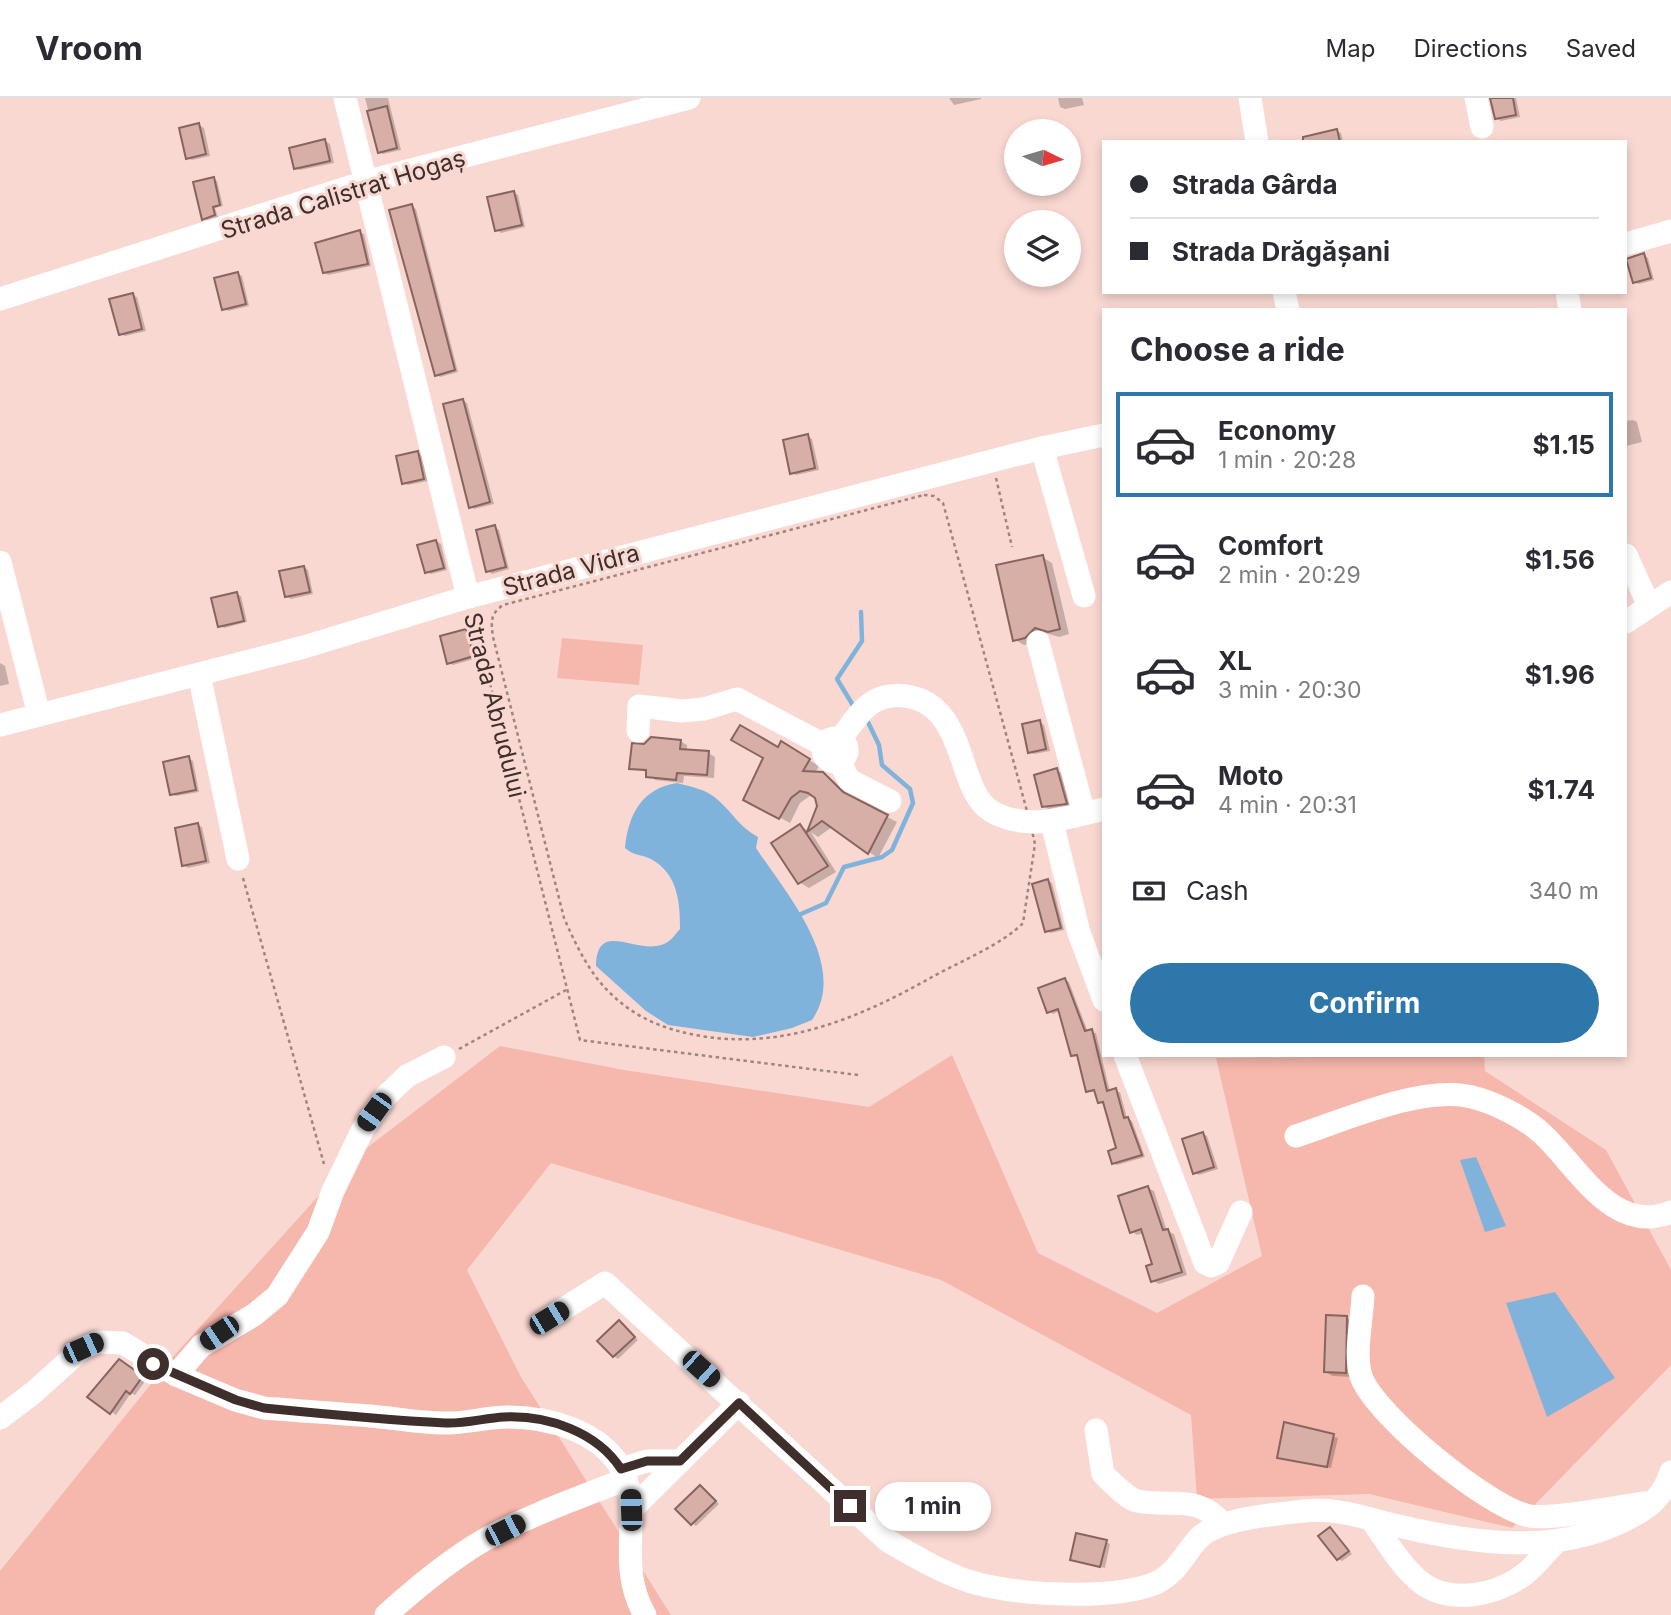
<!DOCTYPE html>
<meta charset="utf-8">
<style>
body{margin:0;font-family:Inter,sans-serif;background:#f7f7f7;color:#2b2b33;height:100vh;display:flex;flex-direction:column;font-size:26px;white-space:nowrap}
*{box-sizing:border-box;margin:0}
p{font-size:23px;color:#7c7c81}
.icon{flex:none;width:38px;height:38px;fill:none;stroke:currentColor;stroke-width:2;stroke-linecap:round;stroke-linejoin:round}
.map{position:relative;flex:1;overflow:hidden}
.drawer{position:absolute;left:1102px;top:210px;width:525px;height:749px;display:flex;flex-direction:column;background:#fff;border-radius:0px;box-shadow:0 4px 10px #0003}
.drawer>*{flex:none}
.hud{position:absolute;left:1102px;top:42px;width:525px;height:154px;border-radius:0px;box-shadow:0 4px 10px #0003;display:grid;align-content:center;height:154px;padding:0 28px;background:#fff}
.needle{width:46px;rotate:95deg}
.buttons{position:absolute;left:1004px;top:21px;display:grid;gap:14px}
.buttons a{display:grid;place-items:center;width:77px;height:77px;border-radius:50%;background:#fff;box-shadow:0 4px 10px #0003;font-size:35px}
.end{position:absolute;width:32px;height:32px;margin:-16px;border:9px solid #3f2f2c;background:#fff;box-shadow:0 0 0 4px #fff}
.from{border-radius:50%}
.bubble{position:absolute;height:49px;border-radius:24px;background:#fff;box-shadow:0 4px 10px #0003;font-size:23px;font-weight:700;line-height:49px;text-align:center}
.car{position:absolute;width:21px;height:42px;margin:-21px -10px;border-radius:9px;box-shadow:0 0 5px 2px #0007;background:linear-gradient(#222 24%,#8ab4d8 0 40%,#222 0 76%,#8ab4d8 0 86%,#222 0)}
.hud b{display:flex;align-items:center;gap:24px;height:66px;font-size:26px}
.hud b+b{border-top:2px solid #e1e1e2}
.hud i{width:18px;height:18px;background:#2b2b33}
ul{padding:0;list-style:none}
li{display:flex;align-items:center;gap:21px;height:105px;margin:0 14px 10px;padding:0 14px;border:4px solid transparent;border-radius:0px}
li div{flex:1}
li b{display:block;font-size:26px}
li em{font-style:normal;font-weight:700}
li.on{border-color:#2e77ab}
li>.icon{width:63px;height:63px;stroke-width:1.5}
h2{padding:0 28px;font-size:32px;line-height:84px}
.pay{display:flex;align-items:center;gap:18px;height:77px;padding:0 28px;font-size:26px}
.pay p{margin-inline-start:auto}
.cta{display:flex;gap:14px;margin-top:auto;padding:14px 28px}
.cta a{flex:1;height:80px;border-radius:42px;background:#2e77ab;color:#fff;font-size:28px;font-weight:700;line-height:80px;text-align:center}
header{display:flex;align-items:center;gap:42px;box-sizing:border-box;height:98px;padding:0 35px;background:#fff;border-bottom:2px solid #e1e1e2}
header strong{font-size:33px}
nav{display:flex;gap:38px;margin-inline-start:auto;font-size:24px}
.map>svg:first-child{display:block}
.green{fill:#f6b7ac}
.water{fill:#80b3db}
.shadow{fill:#0003}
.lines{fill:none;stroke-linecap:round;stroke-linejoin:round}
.stream{stroke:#80b3db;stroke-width:4.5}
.building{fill:#d7afa7;stroke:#88645e;stroke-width:2}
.path{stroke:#9e8580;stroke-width:2.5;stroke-dasharray:3.5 3.5;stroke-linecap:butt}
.minor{stroke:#fff;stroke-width:23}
.route{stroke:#3f2f2c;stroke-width:9}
.labels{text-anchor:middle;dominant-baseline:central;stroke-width:6;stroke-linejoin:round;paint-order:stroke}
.street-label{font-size:24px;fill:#3f2f2c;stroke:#fad8d2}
</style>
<header>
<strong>Vroom</strong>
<nav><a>Map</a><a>Directions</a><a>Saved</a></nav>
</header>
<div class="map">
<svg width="1671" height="1517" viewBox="0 0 1671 1517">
<rect width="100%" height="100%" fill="#fad8d2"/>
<g class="green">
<path d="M562 540 643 547 639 587 557 580Z"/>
<path d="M500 948 624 972 869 1009 952 957 1038 1155 1157 1215 1262 1158 1216 960 1484 957 1485 973 1606 1052 1671 1172V1267L1512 1430 1369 1396 1197 1401 1191 1317 941 1182 551 1065 467 1172 521 1279 671 1517H0V1473L172 1260 351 1062Z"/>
</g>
<g class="water">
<path d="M677 685C692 689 706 691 718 702 732 714 740 730 758 739L756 750C785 794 850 867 812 922L792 930 753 939 668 927 646 913 596 868C597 817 642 863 669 843 673 840 676 835 680 831 680 804 678 776 651 761 641 756 634 758 625 750 628 717 642 690 677 685Z"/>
<path d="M1476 1059 1506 1128 1485 1134 1460 1062Z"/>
<path d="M1555 1194 1615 1280 1547 1319 1506 1205Z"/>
</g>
<g class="shadow">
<path d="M365 0H388L401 52 383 56 379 54Z"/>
<path d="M949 0H981V1L954 7Z"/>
<path d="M1058 0H1082L1084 7 1065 11 1060 9Z"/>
<path d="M1492 0H1516L1520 19 1501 23 1496 20Z"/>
<path d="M199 27 204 30 210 58 192 62 187 60Z"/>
<path d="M1337 33 1341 35 1343 44H1310Z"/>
<path d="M325 43 330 46 334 65 300 72 295 70Z"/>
<path d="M213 81 217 83 223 108 215 110 218 119 207 122 203 120Z"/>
<path d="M514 95 518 97 525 129 501 135 497 132Z"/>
<path d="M411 108 416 111 458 274 440 279 436 276Z"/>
<path d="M359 134 364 136 371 168 328 177 324 174Z"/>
<path d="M1644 157 1648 160 1654 182 1639 186 1634 184Z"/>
<path d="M238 176 242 178 249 208 228 213 224 210Z"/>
<path d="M132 197 137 199 146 233 125 238 121 236Z"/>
<path d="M463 303 467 305 494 406 474 411 470 408Z"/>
<path d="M1633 322 1637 324 1642 344 1626 348V323Z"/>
<path d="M807 338 812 341 819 372 796 377 792 375Z"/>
<path d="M417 355 422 357 428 383 408 387 404 385Z"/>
<path d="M494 429 499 432 509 471 492 476 488 473Z"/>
<path d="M436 443 441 446 447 472 431 476 427 474Z"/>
<path d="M1042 459 1052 465 1069 536 1059 539 1046 535 1035 545 1024 547 1014 541Z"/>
<path d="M304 469 308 472 313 496 291 501 286 498Z"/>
<path d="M237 496 241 498 247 524 224 530 220 527Z"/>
<path d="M466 533 471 535 477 560 453 567 449 565Z"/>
<path d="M0 565 5 568 9 586 0 588Z"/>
<path d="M1040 624 1044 627 1050 653 1034 656 1029 654Z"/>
<path d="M680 643 687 647V653L708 655 715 659 714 680 684 678 683 685 655 682 647 674 631 670Z"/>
<path d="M782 646 819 668 815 675 833 682 851 700 897 724 878 760 832 729 818 739 811 734 836 774 809 790 799 784 800 728 809 733 819 708 817 700 811 697 800 705 790 725 745 701Z"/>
<path d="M188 660 193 663 199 694 176 698 172 696Z"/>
<path d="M1057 672 1061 675 1070 707 1048 711 1044 708Z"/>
<path d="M198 727 202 729 210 765 188 770 184 767Z"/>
<path d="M1048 783 1052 785 1064 832 1051 835 1046 833Z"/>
<path d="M1065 882 1069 884 1088 934 1096 935 1110 994H1120L1127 1020 1132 1023 1145 1059 1117 1067 1113 1065 1118 1052 1105 1006 1099 1004 1097 994 1087 993 1079 959 1072 957 1060 913 1053 916 1049 913Z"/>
<path d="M1203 1036 1207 1038 1218 1071 1199 1077 1195 1075Z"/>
<path d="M1148 1090 1154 1093 1167 1133 1174 1136 1187 1177 1159 1186 1153 1183 1154 1167 1144 1135 1137 1137 1131 1133Z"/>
<path d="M1347 1220 1354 1224 1353 1279 1333 1278 1325 1274Z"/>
<path d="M623 1227 638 1242 618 1261 614 1258Z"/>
<path d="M123 1266 146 1282 135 1297 131 1295 116 1317 90 1299Z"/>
<path d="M1286 1326 1338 1340 1331 1370 1279 1359Z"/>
<path d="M704 1392 719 1406 696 1428 692 1425Z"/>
<path d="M1330 1431 1352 1456 1342 1463 1338 1461Z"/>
<path d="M1106 1444 1110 1446 1105 1470 1076 1463Z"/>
</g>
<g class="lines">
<g class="stream">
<path d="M854 609 837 581 862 543 861 514"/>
<path d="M801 816 826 805 844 769 882 759 892 752 913 705 910 691 882 667 879 647 866 620"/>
</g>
</g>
<g class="building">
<path d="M1490 0H1513L1516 17 1495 21Z"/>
<path d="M387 8 397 50 378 55 367 13Z"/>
<path d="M199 25 206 56 186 61 179 30Z"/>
<path d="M1337 31 1340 44H1303V39Z"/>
<path d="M325 41 330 63 294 71 289 50Z"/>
<path d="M214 79 220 107 213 109 215 117 202 122 193 84Z"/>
<path d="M514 93 522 127 495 133 487 99Z"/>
<path d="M412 106 455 272 435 278 389 112Z"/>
<path d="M360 132 368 166 323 175 315 145Z"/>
<path d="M1644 155 1651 180 1633 185 1626 161Z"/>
<path d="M238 174 246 206 222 212 214 180Z"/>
<path d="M133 195 142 231 119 237 109 201Z"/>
<path d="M463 301 490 404 469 410 443 306Z"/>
<path d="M808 336 815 370 790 376 783 342Z"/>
<path d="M418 353 424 381 402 386 396 358Z"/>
<path d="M495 427 506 469 486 474 476 432Z"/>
<path d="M436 442 444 470 425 475 417 447Z"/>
<path d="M1043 457 1060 531 1048 534 1035 530 1025 540 1013 543 996 467Z"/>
<path d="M304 468 310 494 285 499 279 473Z"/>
<path d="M237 494 244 523 218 529 211 500Z"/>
<path d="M466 531 474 558 447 566 440 538Z"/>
<path d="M1040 622 1046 651 1028 655 1022 626Z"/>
<path d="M740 627 778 649 781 643 810 661 803 673 823 674 843 694 888 717 868 756 822 723 807 734 817 708 815 700 808 695 800 693 791 700 779 721 743 702 763 660 731 642Z"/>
<path d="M651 639 681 642 680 651 709 653 707 677 677 675 676 682 646 679V672L629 671 632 645 644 646Z"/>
<path d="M189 658 196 692 170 697 163 664Z"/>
<path d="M1057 670 1067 706 1042 709 1034 677Z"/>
<path d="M198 725 206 763 182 768 175 730Z"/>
<path d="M800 726 828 768 798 786 771 745Z"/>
<path d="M1048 781 1061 830 1045 834 1032 786Z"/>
<path d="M1065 880 1085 933 1092 931 1107 993 1116 990 1124 1020 1128 1019 1142 1057 1112 1066 1108 1053 1116 1050 1103 1004 1098 1005 1094 992 1086 994 1077 957 1071 958 1058 911 1047 915 1038 890Z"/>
<path d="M1203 1034 1214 1069 1193 1076 1182 1041Z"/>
<path d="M1148 1088 1163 1132 1168 1131 1182 1174 1151 1184 1146 1168 1152 1166 1141 1131 1130 1135 1118 1098Z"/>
<path d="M1326 1217 1347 1218 1346 1275 1324 1274Z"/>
<path d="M619 1222 635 1239 613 1259 597 1243Z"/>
<path d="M119 1261 143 1278 130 1296 126 1293 110 1316 87 1299Z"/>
<path d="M1284 1324 1334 1336 1327 1369 1277 1360Z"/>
<path d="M700 1387 716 1403 691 1427 675 1411Z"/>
<path d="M1330 1429 1349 1453 1337 1462 1318 1438Z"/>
<path d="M1076 1435 1107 1442 1100 1469 1070 1462Z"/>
</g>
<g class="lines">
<g class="path">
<path d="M996 380 1012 449"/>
<path d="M924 397 934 398 943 405 1030 724 1035 746 1023 825C1003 846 959 864 932 879 861 919 785 952 701 938 666 932 637 921 611 896 589 875 576 847 564 820L493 539C491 524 490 516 503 507Z"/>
<path d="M473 518 580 942 858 977"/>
<path d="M243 780 324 1066"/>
<path d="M459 951 566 892"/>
</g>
<g class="minor">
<path d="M345 0 468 499"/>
<path d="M1250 0 1257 44"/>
<path d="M1476 0 1482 29"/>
<path d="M1626 146 1671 133"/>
<path d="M1284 194 1288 212"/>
<path d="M1567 194 1570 212"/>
<path d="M0 201 365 84 689 0"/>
<path d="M1042 350 1084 498"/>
<path d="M1626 457 1649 508"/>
<path d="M0 464 39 617"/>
<path d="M1626 524 1671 494"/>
<path d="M1038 544 1084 716"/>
<path d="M199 576 238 761"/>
<path d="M0 627 304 549 468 499 1042 350 1104 337"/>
<path d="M638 633 639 608 682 613 704 611 737 601 824 647"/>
<circle cx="835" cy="652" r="12"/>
<path d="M840 642C858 617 871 593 906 598 968 607 956 692 991 713 1027 734 1066 720 1104 711"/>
<path d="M839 663 849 682 890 703"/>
<path d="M1052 724 1079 835 1104 902"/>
<path d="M1125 957 1205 1165 1211 1168 1218 1165 1241 1114"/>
<path d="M1296 1038C1345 1022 1422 987 1472 999 1493 1004 1523 1019 1539 1033 1575 1063 1611 1139 1671 1114"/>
<path d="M1363 1198C1362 1222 1354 1256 1361 1278 1374 1317 1490 1411 1530 1418 1551 1422 1620 1408 1646 1405"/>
<path d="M549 1220 605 1185 888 1443C914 1458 939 1473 968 1483 1013 1497 1112 1503 1156 1485 1177 1475 1184 1456 1199 1440 1219 1420 1277 1416 1305 1413 1336 1409 1368 1421 1398 1428 1471 1445 1551 1457 1621 1424 1646 1412 1662 1402 1671 1374"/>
<path d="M176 1277 201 1248 254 1217 277 1198 318 1134 333 1093 363 1031 386 998 407 978 444 959"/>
<path d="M0 1320 33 1295 83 1250 98 1244 123 1245 176 1277 235 1302 264 1310C299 1313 334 1315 370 1318 396 1320 423 1326 449 1325 468 1325 488 1319 507 1319 549 1319 601 1333 622 1372 644 1414 615 1466 645 1517"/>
<path d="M1096 1332 1103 1376C1112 1384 1126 1400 1137 1403 1173 1410 1196 1395 1223 1426"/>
<path d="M621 1371 647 1363H680"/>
<path d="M631 1412 739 1305"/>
<path d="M1371 1421C1385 1441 1399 1465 1417 1481 1446 1508 1498 1498 1526 1475 1537 1466 1546 1454 1556 1444"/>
<path d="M386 1517C417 1489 448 1463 484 1442 529 1417 579 1400 626 1381"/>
</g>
</g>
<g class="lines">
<path class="route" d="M153 1266 236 1302 264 1310C324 1316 385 1322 445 1325 465 1326 485 1320 504 1319 548 1317 597 1334 621 1371L647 1363H680L739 1305 850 1408"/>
</g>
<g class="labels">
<g class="street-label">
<text transform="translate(343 96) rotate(-17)">Strada Calistrat Hogaș</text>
<text transform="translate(571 472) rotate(-15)">Strada Vidra</text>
<text transform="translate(495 607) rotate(76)">Strada Abrudului</text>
</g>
</g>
</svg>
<div class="buttons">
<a><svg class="needle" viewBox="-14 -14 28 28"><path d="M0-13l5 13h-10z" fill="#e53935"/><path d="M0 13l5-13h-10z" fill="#7c7c81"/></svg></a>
<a><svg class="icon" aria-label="layers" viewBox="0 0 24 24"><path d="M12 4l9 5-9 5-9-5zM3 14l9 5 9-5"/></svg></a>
</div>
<i class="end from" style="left:153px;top:1266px"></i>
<i class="end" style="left:850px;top:1408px"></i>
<div class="bubble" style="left:875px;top:1384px;width:116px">1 min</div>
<i class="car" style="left:374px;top:1014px;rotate:216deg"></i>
<i class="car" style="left:549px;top:1220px;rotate:59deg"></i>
<i class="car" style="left:219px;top:1235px;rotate:236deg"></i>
<i class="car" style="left:83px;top:1250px;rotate:66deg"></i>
<i class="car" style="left:701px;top:1271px;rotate:132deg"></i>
<i class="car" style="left:631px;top:1412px;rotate:358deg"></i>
<i class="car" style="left:505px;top:1432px;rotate:63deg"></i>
<div class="hud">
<b><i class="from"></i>Strada Gârda</b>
<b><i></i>Strada Drăgășani</b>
</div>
<section class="drawer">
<h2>Choose a ride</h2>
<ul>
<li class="on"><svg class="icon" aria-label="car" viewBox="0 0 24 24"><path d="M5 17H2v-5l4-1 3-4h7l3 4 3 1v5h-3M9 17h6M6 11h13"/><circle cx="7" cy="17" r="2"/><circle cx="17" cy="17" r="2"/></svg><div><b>Economy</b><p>1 min · 20:28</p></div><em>$1.15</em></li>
<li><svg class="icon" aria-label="car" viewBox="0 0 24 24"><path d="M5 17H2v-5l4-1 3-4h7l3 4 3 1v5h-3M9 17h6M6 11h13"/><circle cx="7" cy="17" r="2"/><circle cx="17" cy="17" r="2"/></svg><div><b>Comfort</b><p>2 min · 20:29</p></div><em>$1.56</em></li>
<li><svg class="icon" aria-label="car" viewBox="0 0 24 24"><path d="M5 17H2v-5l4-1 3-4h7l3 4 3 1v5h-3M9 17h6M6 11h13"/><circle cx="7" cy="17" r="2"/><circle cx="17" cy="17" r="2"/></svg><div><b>XL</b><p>3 min · 20:30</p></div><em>$1.96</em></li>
<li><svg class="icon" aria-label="car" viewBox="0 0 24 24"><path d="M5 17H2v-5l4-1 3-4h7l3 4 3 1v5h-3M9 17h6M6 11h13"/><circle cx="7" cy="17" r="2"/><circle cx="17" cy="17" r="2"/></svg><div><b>Moto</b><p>4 min · 20:31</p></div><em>$1.74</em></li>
</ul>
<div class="pay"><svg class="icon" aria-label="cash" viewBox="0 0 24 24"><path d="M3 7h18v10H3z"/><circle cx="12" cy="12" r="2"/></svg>Cash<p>340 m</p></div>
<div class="cta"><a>Confirm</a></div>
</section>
</div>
